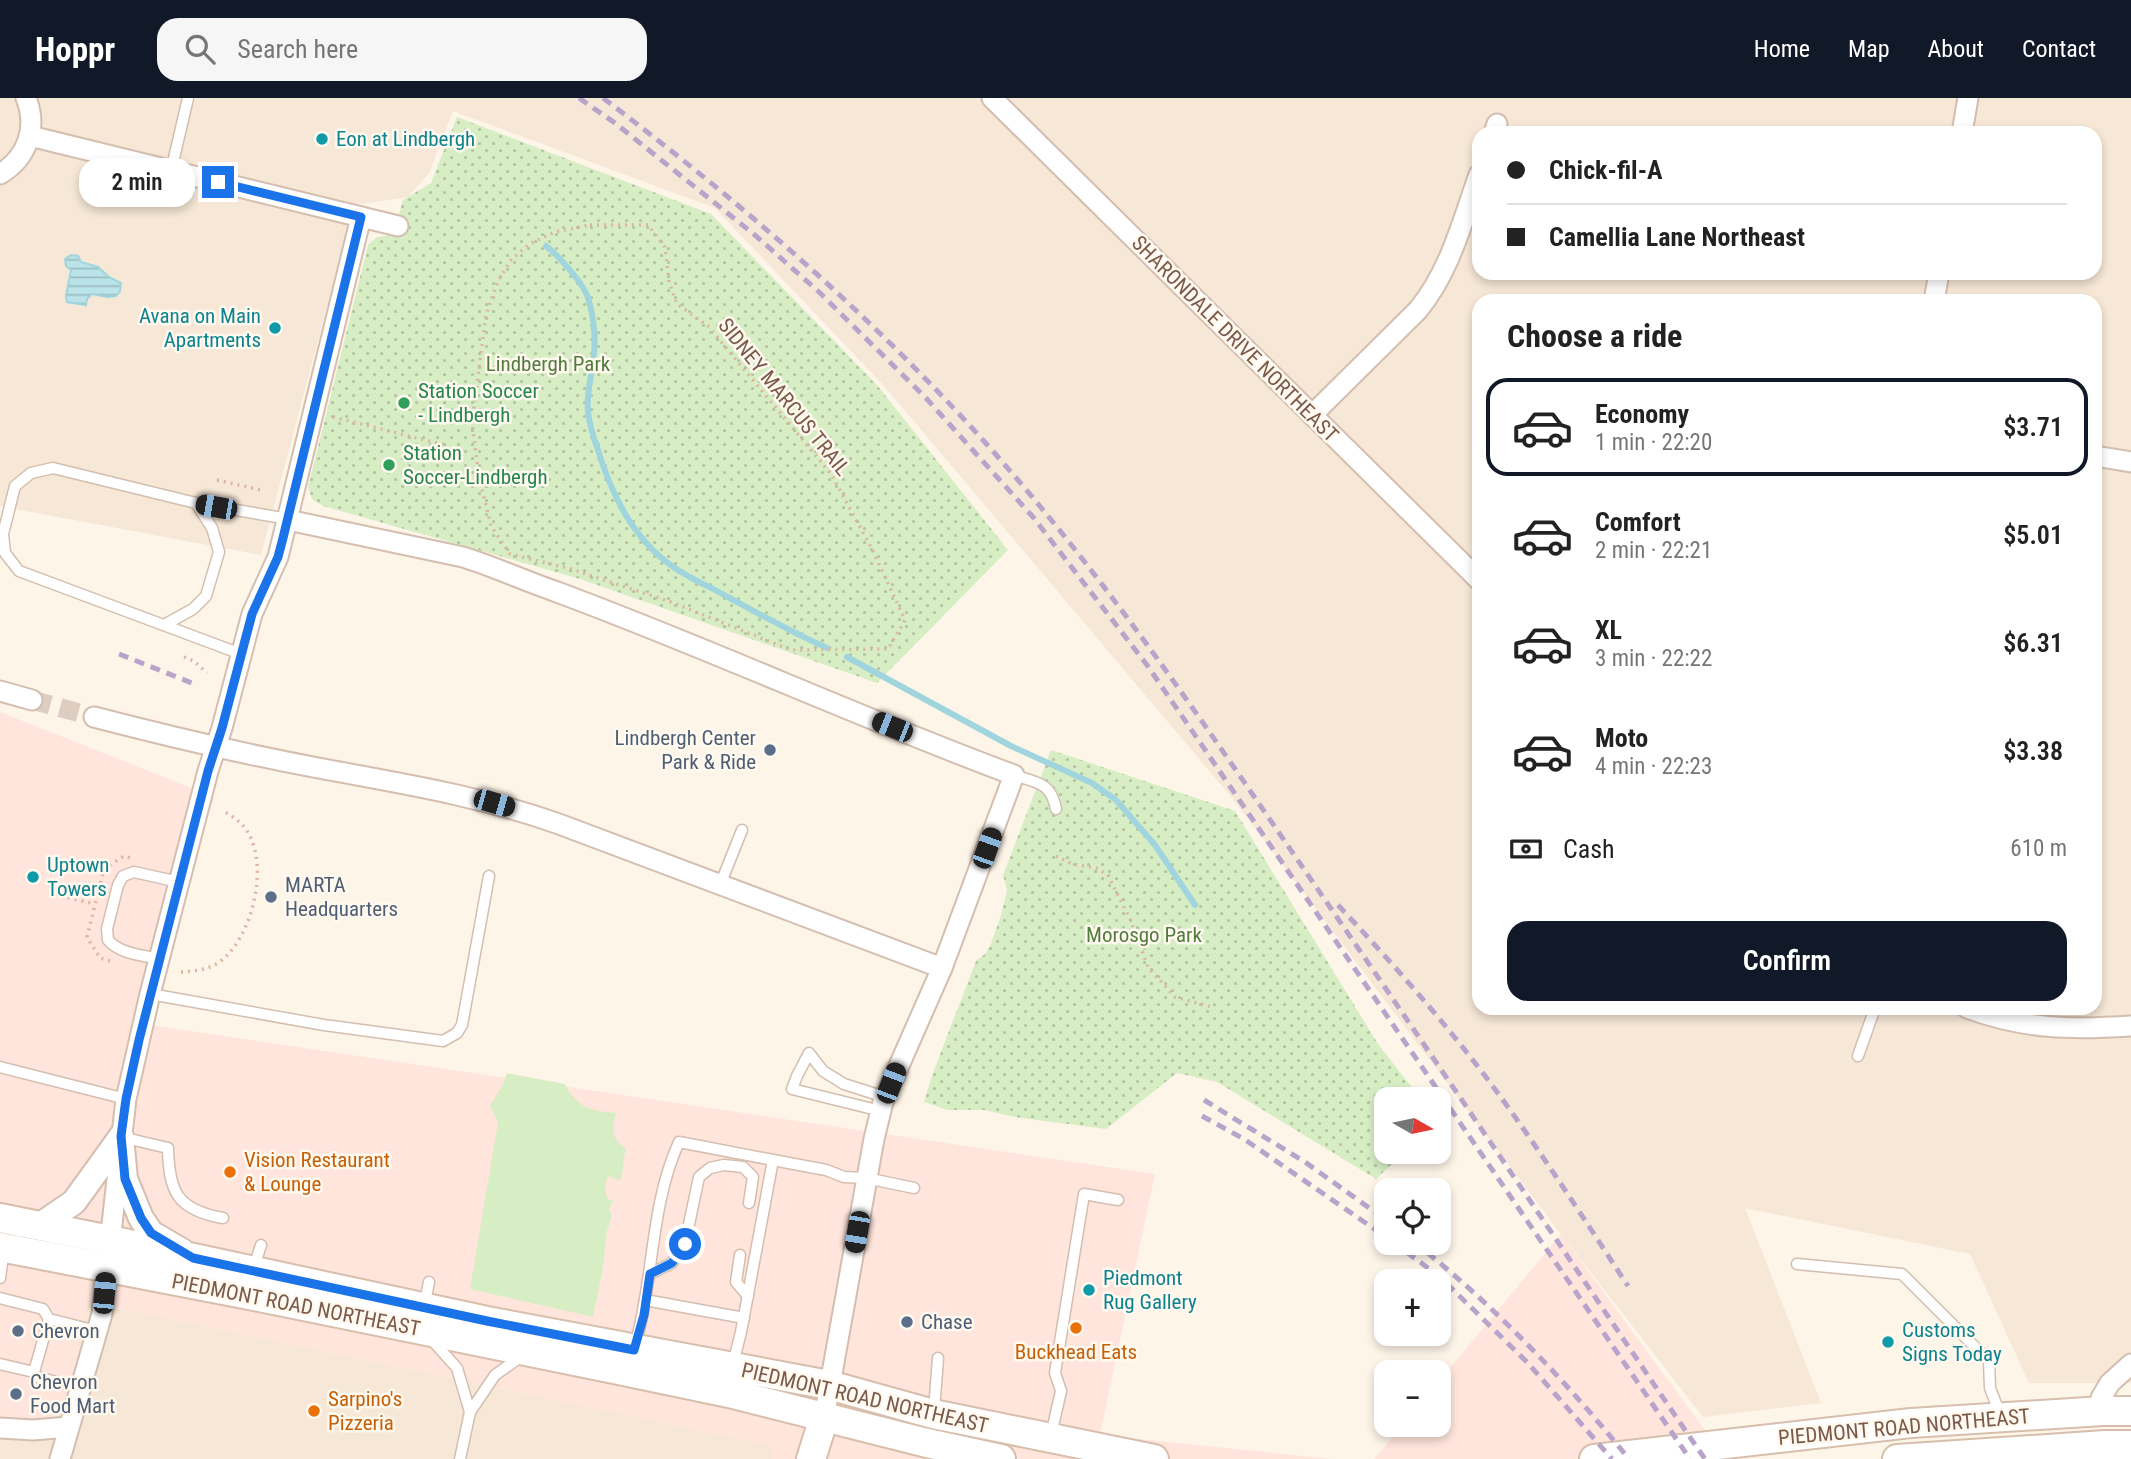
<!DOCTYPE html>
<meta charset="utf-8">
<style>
body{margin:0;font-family:"Roboto Condensed",sans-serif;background:#f6f6f6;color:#222;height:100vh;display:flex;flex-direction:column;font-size:26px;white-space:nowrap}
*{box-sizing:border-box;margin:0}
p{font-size:23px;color:#767676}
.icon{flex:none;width:38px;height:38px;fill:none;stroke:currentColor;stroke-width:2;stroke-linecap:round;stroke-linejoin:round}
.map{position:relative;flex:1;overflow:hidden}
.sheet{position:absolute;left:1472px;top:196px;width:630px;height:721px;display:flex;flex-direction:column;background:#fff;border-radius:21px;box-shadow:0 4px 10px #0003}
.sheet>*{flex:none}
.hud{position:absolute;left:1472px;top:28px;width:630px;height:154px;border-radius:21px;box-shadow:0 4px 10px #0003;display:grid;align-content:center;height:154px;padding:0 35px;background:#fff}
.needle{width:46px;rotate:99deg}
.controls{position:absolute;left:1374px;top:989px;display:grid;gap:14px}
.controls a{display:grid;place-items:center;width:77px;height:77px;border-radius:14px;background:#fff;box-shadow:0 4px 10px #0003;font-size:35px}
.end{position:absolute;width:32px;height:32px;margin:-16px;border:9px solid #1a73e8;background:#fff;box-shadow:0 0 0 4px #fff}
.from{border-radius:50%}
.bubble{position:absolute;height:49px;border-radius:21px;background:#fff;box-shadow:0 4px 10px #0003;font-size:23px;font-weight:600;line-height:49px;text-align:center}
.car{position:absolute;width:21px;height:42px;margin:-21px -10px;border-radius:9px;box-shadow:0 0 5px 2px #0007;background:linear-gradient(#222 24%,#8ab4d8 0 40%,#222 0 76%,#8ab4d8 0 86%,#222 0)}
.hud b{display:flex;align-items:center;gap:24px;height:66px;font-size:26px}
.hud b+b{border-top:2px solid #e0e0e0}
.hud i{width:18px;height:18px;background:#222}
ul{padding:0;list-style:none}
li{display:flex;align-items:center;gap:21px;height:98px;margin:0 14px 10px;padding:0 21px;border:4px solid transparent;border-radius:21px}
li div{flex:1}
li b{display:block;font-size:26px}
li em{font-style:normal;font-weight:600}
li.selected{border-color:#111827}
li>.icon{width:63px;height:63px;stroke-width:1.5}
h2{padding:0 35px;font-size:32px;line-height:84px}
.pay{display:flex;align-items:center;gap:18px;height:77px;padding:0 35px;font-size:26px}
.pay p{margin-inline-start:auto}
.cta{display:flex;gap:14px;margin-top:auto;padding:14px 35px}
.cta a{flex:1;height:80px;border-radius:21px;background:#111827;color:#fff;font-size:28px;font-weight:600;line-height:80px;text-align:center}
header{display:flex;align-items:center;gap:42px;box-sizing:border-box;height:98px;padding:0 35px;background:#111827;color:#fff}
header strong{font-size:33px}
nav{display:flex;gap:38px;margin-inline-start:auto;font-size:24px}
.search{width:490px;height:63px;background:#f6f6f6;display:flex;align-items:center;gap:18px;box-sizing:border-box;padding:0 24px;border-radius:21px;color:#767676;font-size:26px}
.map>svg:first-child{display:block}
.residential{fill:#f6e7d6;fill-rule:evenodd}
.commercial{fill:#ffe5dc}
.grass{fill:#d7eec5}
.park{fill:url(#park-dots)}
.water{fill:url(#water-rules);stroke:#a0d5dd;stroke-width:2}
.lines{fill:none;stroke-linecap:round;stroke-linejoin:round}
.stream{stroke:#a0d5dd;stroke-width:6}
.minor-tunnel{stroke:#ddcec1;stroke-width:19;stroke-dasharray:19 10;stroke-linecap:butt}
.service-casing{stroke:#d4beaf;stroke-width:13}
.minor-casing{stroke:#d4beaf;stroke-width:23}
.tertiary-casing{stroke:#d4beaf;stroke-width:28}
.secondary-casing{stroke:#d8beac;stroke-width:32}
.path{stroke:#dcb5a0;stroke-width:3.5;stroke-dasharray:2 5;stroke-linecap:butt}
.service{stroke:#fff;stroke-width:10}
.minor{stroke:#fff;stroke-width:19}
.tertiary{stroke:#fff;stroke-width:24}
.secondary{stroke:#fff;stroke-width:28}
.rail{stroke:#b8a4ca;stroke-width:5;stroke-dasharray:10 7;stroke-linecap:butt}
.route{stroke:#1a73e8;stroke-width:9}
.culture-dot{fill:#0f9aa8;stroke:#fff9f0;stroke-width:2.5}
.leisure-dot{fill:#2e9e5b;stroke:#fff9f0;stroke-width:2.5}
.service-dot{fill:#5c6f8a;stroke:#fff9f0;stroke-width:2.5}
.food-dot{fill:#e8710a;stroke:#fff9f0;stroke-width:2.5}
.labels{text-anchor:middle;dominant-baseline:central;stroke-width:5;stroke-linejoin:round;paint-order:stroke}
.culture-label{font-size:21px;fill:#0d838f;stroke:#fff9f0;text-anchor:start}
.street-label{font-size:21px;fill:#7b5a49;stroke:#fff9f0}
.park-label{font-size:21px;fill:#527c3d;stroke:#fff9f0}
.leisure-label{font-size:21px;fill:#27864d;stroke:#fff9f0;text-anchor:start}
.service-label{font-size:21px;fill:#4e5e75;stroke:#fff9f0;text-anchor:start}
.food-label{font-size:21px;fill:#c56008;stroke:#fff9f0;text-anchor:start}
</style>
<header>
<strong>Hoppr</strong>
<div class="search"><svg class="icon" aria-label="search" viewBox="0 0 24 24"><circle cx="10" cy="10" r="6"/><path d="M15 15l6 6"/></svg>Search here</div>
<nav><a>Home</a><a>Map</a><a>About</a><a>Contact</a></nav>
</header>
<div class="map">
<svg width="2131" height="1361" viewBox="0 0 2131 1361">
<defs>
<pattern id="park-dots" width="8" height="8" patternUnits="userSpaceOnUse" patternTransform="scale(1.75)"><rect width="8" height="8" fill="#d7eec5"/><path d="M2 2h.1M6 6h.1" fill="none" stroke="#b3c4a2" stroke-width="1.8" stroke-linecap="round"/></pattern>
<pattern id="water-rules" width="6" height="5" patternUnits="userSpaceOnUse" patternTransform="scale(1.75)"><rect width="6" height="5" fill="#bae4ea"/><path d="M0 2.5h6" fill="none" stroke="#9cbcc0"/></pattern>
</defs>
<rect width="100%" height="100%" fill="#fef5e9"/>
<g class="residential">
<path d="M0 0H2131V1285H2029L1970 1156 1745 1110 1821 1305 1703 1319 1561 1136 1233 701 885 289 715 110 453 13 429 75 408 99 354 107 261 457 0 408ZM1479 35H2095V175H1479ZM1479 203H2095V910H1479Z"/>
<path d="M87 1206 138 1214 773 1348 771 1361H0V1326L63 1333Z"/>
</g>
<g class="commercial">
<path d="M0 614 214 699 143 926 1155 1076 1100 1337 1331 1361H771L772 1348 138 1214 87 1206 63 1333 0 1326Z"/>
<path d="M1561 1136 1726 1361H1374L1403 1327 1438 1326 1439 1283Z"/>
</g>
<path class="grass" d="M507 975 565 986C576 1009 591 1013 616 1015 612 1030 611 1042 626 1050 623 1061 624 1073 620 1083L608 1078C605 1085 604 1094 608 1101L613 1102 609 1112 612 1118 607 1133 603 1170 593 1219 470 1191 498 1024 490 1007 501 990Z"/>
<g class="park">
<path d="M457 19 711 116 877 287 1008 452 877 585 580 481 323 408 312 401 308 389 368 147 377 139 393 137 403 102 431 85Z"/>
<path d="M1051 652 1235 713 1378 946 1421 1001H1386V1054H1405L1376 1081 1217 984 1177 975 1106 1031 1015 1019 984 1012H947L924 1004 931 980 976 863 985 856 991 846 1001 817 1007 792 1003 777Z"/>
</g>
<path class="water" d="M71 157 78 158 81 164 98 169 109 179 121 185 120 193 116 198 107 199 92 196 87 201 86 207 67 204 66 198 71 172 66 168 65 161Z"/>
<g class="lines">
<g class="stream">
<path d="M546 148C558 157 581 183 587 197 593 214 596 237 594 255 593 274 586 293 588 313 589 325 593 338 597 349 611 395 632 440 672 468 690 481 709 488 728 499 761 517 793 535 827 550"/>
<path d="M847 559 1011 648 1092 685 1116 702 1155 747 1195 807"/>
</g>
<path class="minor-tunnel" d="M32 602 94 619"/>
<g class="service-casing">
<g id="service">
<path d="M171 73 188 0"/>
<path d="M164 527 193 511 206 498 219 454 212 430 196 405"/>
<path d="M241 556 19 473 5 455 3 436 15 388 31 375 53 370 196 405 288 421"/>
<path d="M1014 677C1037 685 1051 684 1056 711"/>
<path d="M720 787 742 732"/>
<path d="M159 861C142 857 120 856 108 842L107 831 118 787 123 778 134 774 179 784"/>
<path d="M150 896 324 927 443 943 457 935 462 927 489 778"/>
<path d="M1858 958 1875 910"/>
<path d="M0 969 126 1001"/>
<path d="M881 1013 792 991 797 978 809 955 823 973 844 986 885 999"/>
<path d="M121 1039 168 1050C169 1094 177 1112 223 1120"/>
<path d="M773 1062 826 1072 844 1079 866 1080 914 1090"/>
<path d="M688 1131 699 1079 710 1070 724 1067 743 1069 753 1079 749 1105"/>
<path d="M740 1157 736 1184 748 1198"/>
<path d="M1797 1166 1902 1176 1989 1263 1990 1290 2000 1316"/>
<path d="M254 1169 261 1147"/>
<path d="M650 1176 672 1165 685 1145"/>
<path d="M0 1180 4 1151"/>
<path d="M0 1200 43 1211 49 1221 97 1233"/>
<path d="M645 1202 744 1220"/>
<path d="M424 1209 429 1184"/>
<path d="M49 1221 34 1274 37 1279 81 1290"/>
<path d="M430 1240 457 1270 470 1314"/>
<path d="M635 1248C654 1182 650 1107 679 1044L773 1062 741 1234 733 1266"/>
<path d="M0 1266 34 1274"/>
<path d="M934 1312 938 1260"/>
<path d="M1051 1337 1061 1293 1055 1275 1084 1096 1118 1102"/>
<path d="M460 1361 470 1314 495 1277 522 1258"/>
</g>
</g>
<g class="minor-casing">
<g id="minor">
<path d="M992 0 1479 482"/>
<path d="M1494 35 1497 26"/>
<path d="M1962 35 1968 0"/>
<path d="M30 38 398 128"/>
<path d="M0 76C27 60 38 30 26 0"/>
<path d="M1934 203 1939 175"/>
<path d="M1312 317 1418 212C1450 173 1462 124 1479 77"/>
<path d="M2095 358 2131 364"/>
<path d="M288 422 463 459C495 469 525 483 557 494 711 551 860 620 1014 677L942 870 883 1004 874 1041 824 1320"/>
<path d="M0 593 32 602"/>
<path d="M94 619C167 638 239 655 313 669 398 685 477 697 559 726L942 870"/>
<path d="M1967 910C2024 931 2071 932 2131 928"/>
<path d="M2103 1313 2101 1300 2110 1285 2131 1266"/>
<path d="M0 1330 33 1332 69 1329"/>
<path d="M60 1361 102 1216 126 1001 150 896 208 673 222 630 252 516 278 459 361 119"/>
</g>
</g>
<g class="tertiary-casing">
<g id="tertiary">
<path d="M121 1039 125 1081 141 1120 151 1135 182 1153"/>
<path d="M39 1128 74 1104 121 1039"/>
</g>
</g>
<g class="secondary-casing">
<g id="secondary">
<path d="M0 1120 110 1142 487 1223 829 1287 933 1316 1154 1361"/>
<path d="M0 1149 244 1196 614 1271 729 1295 927 1345 1001 1361"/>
<path d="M811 1361 824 1320"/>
<path d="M1594 1361 1911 1325 2103 1313H2131"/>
<path d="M1897 1361 2105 1347H2131"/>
</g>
</g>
<g class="path">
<path d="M590 127H648L665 149 669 184 677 206 708 228 831 376 872 451 905 522 888 551 791 552 671 504 571 471 510 456 491 428 479 379 472 325 486 216 498 183 511 162 529 146 555 134Z"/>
<path d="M333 319 445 347"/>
<path d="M217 382 261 392"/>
<path d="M184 559 194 563 207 575"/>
<path d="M1056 758 1072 766 1096 770 1108 777 1130 821 1148 869 1175 899 1212 909"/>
<path d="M61 798 95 806"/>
<path d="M110 863 100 860 87 839 104 771 124 758 131 760"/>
<path d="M181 874C194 873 207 872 218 865 252 842 270 768 247 733 241 723 231 718 222 712"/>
</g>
<use href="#service" class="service"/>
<use href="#minor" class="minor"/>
<use href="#tertiary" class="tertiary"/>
<use href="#secondary" class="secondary"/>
<g class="rail">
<path d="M579 0 615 25 756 138 819 194 925 299 1033 419 1147 567 1690 1361"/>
<path d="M603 0C730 96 851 200 960 317 1087 453 1192 608 1297 761 1387 892 1477 1024 1566 1156 1612 1224 1658 1293 1705 1361"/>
<path d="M119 556 197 587"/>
<path d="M1338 807C1395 868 1451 931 1500 998 1545 1060 1586 1124 1628 1188"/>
<path d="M1204 1002 1305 1064 1386 1122"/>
<path d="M1202 1018 1244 1041 1386 1139"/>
<path d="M1393 1144 1440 1179 1527 1264 1612 1361"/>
<path d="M1414 1144C1494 1207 1565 1282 1629 1361"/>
</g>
</g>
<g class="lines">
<path class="route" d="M218 84 361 119 283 440 278 459 252 516 222 630 208 673 139 942 126 1001 121 1038 125 1081 141 1120 151 1135 193 1160 487 1223 634 1252 644 1217 650 1176 672 1165 685 1146"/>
</g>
<g class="culture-dot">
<circle cx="322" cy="41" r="7"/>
<circle cx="275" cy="230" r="7"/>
<circle cx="33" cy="779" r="7"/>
<circle cx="1089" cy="1192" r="7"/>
<circle cx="1888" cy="1244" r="7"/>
</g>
<g class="leisure-dot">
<circle cx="404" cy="305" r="7"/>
<circle cx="389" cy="367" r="7"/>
</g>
<g class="service-dot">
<circle cx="770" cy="652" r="7"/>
<circle cx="271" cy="799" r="7"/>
<circle cx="907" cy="1224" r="7"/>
<circle cx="18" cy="1233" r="7"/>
<circle cx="16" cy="1296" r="7"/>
</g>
<g class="food-dot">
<circle cx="230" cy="1074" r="7"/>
<circle cx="1076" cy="1230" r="7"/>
<circle cx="314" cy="1313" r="7"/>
</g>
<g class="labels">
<g class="culture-label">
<text x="336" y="41">Eon at Lindbergh</text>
<text x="261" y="218" text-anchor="end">Avana on Main<tspan x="261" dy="24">Apartments</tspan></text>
<text x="47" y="767">Uptown<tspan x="47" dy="24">Towers</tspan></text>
<text x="1103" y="1180">Piedmont<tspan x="1103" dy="24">Rug Gallery</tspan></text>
<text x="1902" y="1232">Customs<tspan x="1902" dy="24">Signs Today</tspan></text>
</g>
<g class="street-label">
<text transform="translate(1235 241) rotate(45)">SHARONDALE DRIVE NORTHEAST</text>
<text transform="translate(784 299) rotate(51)">SIDNEY MARCUS TRAIL</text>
<text transform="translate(296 1207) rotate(11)">PIEDMONT ROAD NORTHEAST</text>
<text transform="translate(865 1300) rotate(13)">PIEDMONT ROAD NORTHEAST</text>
<text transform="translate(1904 1329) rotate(-5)">PIEDMONT ROAD NORTHEAST</text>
</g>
<g class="park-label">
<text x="548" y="266">Lindbergh Park</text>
<text x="1144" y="837">Morosgo Park</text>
</g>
<g class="leisure-label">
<text x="418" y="293">Station Soccer<tspan x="418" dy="24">- Lindbergh</tspan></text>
<text x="403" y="355">Station<tspan x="403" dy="24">Soccer-Lindbergh</tspan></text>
</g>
<g class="service-label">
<text x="756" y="640" text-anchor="end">Lindbergh Center<tspan x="756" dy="24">Park &amp; Ride</tspan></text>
<text x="285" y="787">MARTA<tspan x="285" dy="24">Headquarters</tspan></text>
<text x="921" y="1224">Chase</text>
<text x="32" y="1233">Chevron</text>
<text x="30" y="1284">Chevron<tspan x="30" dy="24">Food Mart</tspan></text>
</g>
<g class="food-label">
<text x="244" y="1062">Vision Restaurant<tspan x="244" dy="24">&amp; Lounge</tspan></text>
<text x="1076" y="1254" text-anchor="middle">Buckhead Eats</text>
<text x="328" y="1301">Sarpino's<tspan x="328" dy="24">Pizzeria</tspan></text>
</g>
</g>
</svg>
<div class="controls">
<a><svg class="needle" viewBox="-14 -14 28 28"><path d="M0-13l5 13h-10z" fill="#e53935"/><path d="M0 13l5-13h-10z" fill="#767676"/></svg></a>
<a><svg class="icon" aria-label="locate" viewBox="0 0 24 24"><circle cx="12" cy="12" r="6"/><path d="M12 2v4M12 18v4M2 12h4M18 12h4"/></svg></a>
<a>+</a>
<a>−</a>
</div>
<i class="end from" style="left:685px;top:1146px"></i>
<i class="end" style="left:218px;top:84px"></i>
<div class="bubble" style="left:79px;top:60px;width:116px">2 min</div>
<i class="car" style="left:216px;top:409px;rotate:280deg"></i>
<i class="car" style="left:892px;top:629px;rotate:292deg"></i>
<i class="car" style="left:494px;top:705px;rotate:106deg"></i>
<i class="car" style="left:987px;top:750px;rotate:20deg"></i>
<i class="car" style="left:891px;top:985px;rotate:21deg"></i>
<i class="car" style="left:857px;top:1134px;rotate:190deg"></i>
<i class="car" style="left:104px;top:1195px;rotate:5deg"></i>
<div class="hud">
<b><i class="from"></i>Chick-fil-A</b>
<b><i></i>Camellia Lane Northeast</b>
</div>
<section class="sheet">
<h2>Choose a ride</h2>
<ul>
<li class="selected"><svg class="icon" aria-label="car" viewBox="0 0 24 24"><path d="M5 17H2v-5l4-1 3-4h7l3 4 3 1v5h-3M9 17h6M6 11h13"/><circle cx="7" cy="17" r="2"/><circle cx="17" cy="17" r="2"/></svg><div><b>Economy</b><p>1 min · 22:20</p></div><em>$3.71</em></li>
<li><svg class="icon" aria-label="car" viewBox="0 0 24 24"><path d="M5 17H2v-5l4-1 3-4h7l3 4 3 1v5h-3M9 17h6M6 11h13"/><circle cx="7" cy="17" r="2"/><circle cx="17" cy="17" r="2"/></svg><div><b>Comfort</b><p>2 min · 22:21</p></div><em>$5.01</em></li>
<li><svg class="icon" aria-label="car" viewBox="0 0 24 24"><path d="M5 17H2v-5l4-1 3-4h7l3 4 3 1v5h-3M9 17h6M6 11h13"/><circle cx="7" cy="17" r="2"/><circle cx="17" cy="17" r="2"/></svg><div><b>XL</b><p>3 min · 22:22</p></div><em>$6.31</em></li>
<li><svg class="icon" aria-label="car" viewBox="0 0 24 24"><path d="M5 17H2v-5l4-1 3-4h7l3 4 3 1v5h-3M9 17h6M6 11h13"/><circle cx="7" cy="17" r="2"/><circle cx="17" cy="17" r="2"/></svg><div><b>Moto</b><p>4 min · 22:23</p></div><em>$3.38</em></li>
</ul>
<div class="pay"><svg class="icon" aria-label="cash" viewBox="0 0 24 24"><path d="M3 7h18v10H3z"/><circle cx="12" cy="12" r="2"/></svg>Cash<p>610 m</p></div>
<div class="cta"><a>Confirm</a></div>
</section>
</div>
